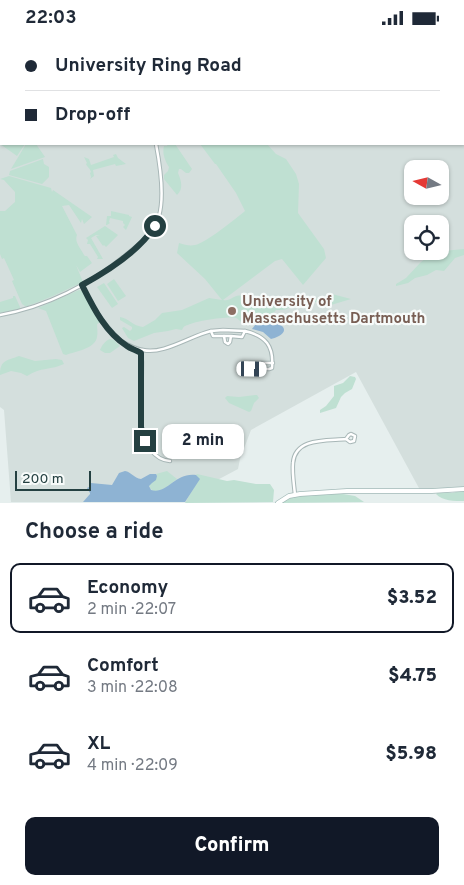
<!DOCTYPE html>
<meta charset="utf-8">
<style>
body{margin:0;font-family:Overpass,sans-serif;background:#f6f6f7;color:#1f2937;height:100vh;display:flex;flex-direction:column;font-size:19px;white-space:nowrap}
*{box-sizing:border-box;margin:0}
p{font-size:16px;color:#747a83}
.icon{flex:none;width:28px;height:28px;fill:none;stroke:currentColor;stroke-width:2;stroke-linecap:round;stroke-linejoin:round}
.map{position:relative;height:468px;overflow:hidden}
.panel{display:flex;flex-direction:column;background:#fff;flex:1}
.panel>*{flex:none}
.top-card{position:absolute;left:0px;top:0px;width:465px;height:110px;box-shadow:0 1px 4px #0004;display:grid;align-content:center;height:110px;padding:0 25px;background:#fff}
.needle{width:32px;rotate:278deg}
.tools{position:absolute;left:404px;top:125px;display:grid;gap:10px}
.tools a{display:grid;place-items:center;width:45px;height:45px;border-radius:10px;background:#fff;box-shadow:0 1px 4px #0004;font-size:25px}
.scale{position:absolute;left:15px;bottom:12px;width:76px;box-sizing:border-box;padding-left:5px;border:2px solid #244041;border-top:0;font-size:14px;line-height:18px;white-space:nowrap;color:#244041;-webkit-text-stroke:4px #f7fbfa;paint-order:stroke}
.end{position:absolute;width:22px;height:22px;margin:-11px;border:6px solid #244041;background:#fff;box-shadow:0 0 0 2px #fff}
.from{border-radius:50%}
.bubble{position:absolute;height:35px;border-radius:10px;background:#fff;box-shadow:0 1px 4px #0004;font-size:16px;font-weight:800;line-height:35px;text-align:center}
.car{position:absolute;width:15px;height:30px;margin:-15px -8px;border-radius:6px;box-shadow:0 0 4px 1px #0007;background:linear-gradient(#fff 24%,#345 0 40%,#fff 0 76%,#345 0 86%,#fff 0)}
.top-card b{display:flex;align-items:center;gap:18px;height:48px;font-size:19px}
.top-card b+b{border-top:1px solid #e0e1e3}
.top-card i{width:12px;height:12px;background:#1f2937}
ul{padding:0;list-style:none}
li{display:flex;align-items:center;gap:15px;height:70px;margin:0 10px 8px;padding:0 15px;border:2px solid transparent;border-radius:10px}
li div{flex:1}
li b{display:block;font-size:19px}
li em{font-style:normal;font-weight:800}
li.active{border-color:#111827}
li>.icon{width:45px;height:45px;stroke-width:1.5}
h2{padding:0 25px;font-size:22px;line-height:60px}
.cta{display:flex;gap:10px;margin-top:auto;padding:10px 25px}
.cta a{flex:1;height:58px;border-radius:10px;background:#111827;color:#fff;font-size:20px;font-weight:800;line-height:58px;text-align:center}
.status{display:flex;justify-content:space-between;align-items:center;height:35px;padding:0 25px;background:#fff;direction:ltr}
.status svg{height:14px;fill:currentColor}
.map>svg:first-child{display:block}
.built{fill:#d4dfdd;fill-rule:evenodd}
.green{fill:#bfe0d2}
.water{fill:#8eb3d3}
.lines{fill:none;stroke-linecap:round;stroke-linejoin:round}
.street-casing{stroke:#a8b7b7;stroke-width:4.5}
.secondary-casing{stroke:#a4bbb9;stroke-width:5.5}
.street{stroke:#fff;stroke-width:2.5}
.secondary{stroke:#fff;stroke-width:4}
.route{stroke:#244041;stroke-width:6}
.education-dot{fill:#8d6e63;stroke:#f7fbfa;stroke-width:2}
.labels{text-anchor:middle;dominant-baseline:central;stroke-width:4.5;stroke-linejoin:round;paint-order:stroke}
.education-label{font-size:15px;font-weight:bold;fill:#785e54;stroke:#f7fbfa;text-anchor:start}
</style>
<div class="status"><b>22:03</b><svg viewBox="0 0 49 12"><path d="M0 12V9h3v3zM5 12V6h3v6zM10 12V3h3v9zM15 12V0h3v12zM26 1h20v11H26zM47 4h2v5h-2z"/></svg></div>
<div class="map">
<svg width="464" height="468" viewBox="0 0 464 468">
<rect width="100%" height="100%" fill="#e6efee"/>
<path class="built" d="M0 0H391L396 1H1V109H464V21V452L420 455 356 337 251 395 240 424 238 434 206 451 196 467H11L4 375 0 372ZM412 134H440V161H412ZM412 189H440V216H412Z"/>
<g class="green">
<path d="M1 103V109H25L17 121 0 109V105Z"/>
<path d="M26 109H36L45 122 11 134Z"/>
<path d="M168 109H175L192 134 189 138H186L181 134H179L178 138C181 145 184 154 177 160L164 144V140L168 136 169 132C165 126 162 118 164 111H167Z"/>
<path d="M200 109H267L276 119 286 124 296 139 299 149 298 178 324 214 326 223 303 250 282 224 275 226 223 265C232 267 235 257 244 262 248 264 251 268 254 271L263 270 265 267C273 271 282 268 291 269 289 276 282 275 276 275L270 282C259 282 255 280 246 288 241 288 240 285 236 283 227 281 196 286 188 290 184 291 184 291 182 295L176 294 168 296 154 298 134 306 128 303 122 293 124 292 130 296 132 294V292L120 285V282C128 283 133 291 143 292L155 285 162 278 182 275 209 263 222 265 205 244 177 218 179 208C185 210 190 211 195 210 206 208 235 184 245 176L236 158 216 129H215Z"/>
<path d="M116 119 118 123 126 129 116 131 115 129 93 135 94 141 90 144 91 142 90 138 91 137C90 133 87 132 86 129L87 128 84 122 89 124 91 130 114 122 113 120Z"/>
<path d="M43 124 44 129 49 132V142L42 149 9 140 10 136Z"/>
<path d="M9 141 51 153 52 157 53 155 92 182 84 189 82 184 81 188 69 170 62 171 77 200C74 207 81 214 84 220L85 221H87L92 228 80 237 76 230 83 247 53 261 33 269 29 270 28 267 29 271H25L22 269 12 246 14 245 4 223 2 224 0 219V176H5L15 167V157L4 145 0 144Z"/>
<path d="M111 176 129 180V181L132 182 126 195 123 192 125 190 123 188V186L110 183 109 187 110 188 107 190H106L107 181H111Z"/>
<path d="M105 191 118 200 106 212 104 210 103 211 96 201 100 200H96L91 203 103 224H97L98 222 90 209H87L88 205 86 203Z"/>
<path d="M464 214V220L455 223 444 236 436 235 427 240 415 243 408 248 396 251V249L406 243 421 227 432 219 443 216Z"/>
<path d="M114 244 126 261 118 266 107 249Z"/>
<path d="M104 248 118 269 112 273 97 252Z"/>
<path d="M79 255 83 256 101 287 97 289C97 293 98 298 97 302 95 314 76 316 66 320L63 319 46 276 38 273Z"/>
<path d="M332 259 351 264 331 270 317 267H299L300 264H315Z"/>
<path d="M13 261H15L20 272V274L0 278V267L13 263Z"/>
<path d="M110 304 114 305 120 311 110 318H105L100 315C102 310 105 306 110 304Z"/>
<path d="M19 321 35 326 56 324 62 325 64 329C52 335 40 332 27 341L21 338 11 336 0 340C0 325 6 326 19 321Z"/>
<path d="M350 341 355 342 356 344 352 354 345 358 341 362 336 373 320 378V375L326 371 334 361V351L343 348Z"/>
<path d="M255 360H257L259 363 254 368 251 376 249 377 229 368 225 363 227 361 239 362Z"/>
<path d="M167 436 177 444C170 449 153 465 149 450L157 441 156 439Z"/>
<path d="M197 439 227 446 234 445 256 449H270L274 455 273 467 185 468 199 444 196 440Z"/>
<path d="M464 455V466C455 466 442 466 436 459L439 457 452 458Z"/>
<path d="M337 458 355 461 364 467 278 468 288 462Z"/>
</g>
<g class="water">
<path d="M263 285C267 285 280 289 282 291 289 298 276 303 271 304L263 297 252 294 256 289Z"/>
<path d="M125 436C131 437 134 443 141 444L150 439H156L157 441 156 445 152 448 149 451 151 455C167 460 175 437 196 440L200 444 185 467H83L90 459V458L87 453 91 451V448L112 450 119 438Z"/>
</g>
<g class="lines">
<g class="street-casing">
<g id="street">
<path d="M67 0 71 1"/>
<path d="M82 250C93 273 102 288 121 306"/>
<path d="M0 280C46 272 91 249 127 219 140 209 153 198 159 181 165 160 160 130 156 109"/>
<path d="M224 301H213L211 296 223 295 245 296"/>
<path d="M231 301H224L225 307 228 309 230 307 231 301 242 302 245 296C266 301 274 311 272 333L269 334H250L248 331 250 328H273"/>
<path d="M121 306C128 310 135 314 143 315 163 320 190 301 211 296"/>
<path d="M127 311 141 318"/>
<path d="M143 315 141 318 142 327 141 392C144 407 153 425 170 426"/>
<path d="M295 460C294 449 292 438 293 428 295 402 328 406 346 404L349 400 351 399 355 401 354 406 350 407 346 404"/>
</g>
</g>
<g class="secondary-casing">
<path id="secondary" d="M278 468 289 461 300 459 347 456H432L464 454"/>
</g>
<use href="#street" class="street"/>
<use href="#secondary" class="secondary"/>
</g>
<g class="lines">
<path class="route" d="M145 406 141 392V318C136 315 131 314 127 311 105 297 93 272 82 250 106 237 140 215 155 191"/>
</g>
<circle class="education-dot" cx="232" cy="276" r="5"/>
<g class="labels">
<g class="education-label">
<text x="242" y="267">University of<tspan x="242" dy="17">Massachusetts Dartmouth</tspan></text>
</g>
</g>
</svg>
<div class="tools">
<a><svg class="needle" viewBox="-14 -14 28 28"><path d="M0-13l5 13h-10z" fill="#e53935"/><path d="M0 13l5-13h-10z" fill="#747a83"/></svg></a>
<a><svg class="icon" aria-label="locate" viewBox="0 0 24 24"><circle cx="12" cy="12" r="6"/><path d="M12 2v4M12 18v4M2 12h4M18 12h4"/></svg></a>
</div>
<div class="scale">200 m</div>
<i class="end from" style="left:155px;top:191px"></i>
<i class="end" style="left:145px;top:406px"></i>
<div class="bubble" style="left:162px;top:389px;width:82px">2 min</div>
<i class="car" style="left:252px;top:334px;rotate:91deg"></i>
<div class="top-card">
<b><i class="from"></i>University Ring Road</b>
<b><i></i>Drop-off</b>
</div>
</div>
<section class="panel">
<h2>Choose a ride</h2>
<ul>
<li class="active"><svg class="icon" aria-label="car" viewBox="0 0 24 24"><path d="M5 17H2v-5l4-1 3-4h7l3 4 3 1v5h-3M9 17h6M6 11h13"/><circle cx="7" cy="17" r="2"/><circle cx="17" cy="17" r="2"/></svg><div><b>Economy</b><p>2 min · 22:07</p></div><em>$3.52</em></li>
<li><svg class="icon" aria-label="car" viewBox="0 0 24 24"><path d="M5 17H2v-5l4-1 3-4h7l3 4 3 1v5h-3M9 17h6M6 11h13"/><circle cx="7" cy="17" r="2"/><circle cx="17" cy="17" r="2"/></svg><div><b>Comfort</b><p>3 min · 22:08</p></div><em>$4.75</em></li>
<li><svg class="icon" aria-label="car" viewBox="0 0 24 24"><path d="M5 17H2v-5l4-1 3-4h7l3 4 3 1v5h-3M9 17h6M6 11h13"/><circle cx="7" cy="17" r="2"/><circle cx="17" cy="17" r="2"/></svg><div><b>XL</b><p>4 min · 22:09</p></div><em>$5.98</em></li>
</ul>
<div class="cta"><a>Confirm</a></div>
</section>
